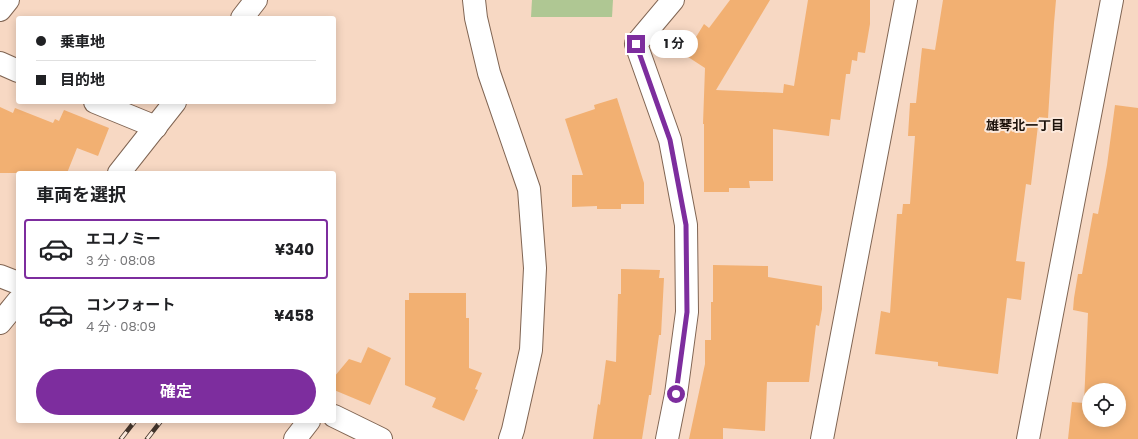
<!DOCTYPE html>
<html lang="ja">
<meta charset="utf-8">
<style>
body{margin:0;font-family:Poppins,"Noto Sans JP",sans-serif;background:#f6f6f6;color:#202124;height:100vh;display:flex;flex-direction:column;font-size:15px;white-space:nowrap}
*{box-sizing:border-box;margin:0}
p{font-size:13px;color:#757577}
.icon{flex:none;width:22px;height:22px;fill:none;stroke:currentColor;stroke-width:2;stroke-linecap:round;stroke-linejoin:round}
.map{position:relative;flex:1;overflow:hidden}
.drawer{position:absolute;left:16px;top:171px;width:320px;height:252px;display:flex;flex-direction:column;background:#fff;border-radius:4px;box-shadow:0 2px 10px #0003}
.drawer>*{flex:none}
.hud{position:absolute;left:16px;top:16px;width:320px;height:88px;border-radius:4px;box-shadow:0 2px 10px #0003;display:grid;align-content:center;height:88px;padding:0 20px;background:#fff}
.fabs{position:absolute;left:1082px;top:383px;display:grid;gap:8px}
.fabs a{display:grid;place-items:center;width:44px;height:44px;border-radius:50%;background:#fff;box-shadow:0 2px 10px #0003;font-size:20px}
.end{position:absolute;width:18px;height:18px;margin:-9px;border:5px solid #7d2d9e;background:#fff;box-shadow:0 0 0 2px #fff}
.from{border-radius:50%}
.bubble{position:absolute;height:28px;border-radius:14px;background:#fff;box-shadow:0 2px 10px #0003;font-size:13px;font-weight:700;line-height:28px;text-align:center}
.hud b{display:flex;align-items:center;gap:14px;height:38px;font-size:15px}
.hud b+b{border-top:1px solid #e0e0e0}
.hud i{width:10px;height:10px;background:#202124}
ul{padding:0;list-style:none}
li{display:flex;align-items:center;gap:12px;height:60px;margin:0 8px 6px;padding:0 12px;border:2px solid transparent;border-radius:4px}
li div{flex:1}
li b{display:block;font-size:15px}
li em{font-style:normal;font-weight:700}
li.current{border-color:#7d2d9e}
li>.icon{width:36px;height:36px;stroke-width:1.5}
h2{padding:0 20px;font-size:18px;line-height:48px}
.primary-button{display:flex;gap:8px;margin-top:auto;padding:8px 20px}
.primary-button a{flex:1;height:46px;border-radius:24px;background:#7d2d9e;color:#fff;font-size:16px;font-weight:700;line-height:46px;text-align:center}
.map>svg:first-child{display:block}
.green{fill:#afc793}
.building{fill:#f2b072;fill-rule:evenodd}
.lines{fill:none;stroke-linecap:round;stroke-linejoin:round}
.street-casing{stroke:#806553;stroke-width:24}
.secondary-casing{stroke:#806553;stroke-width:24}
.street{stroke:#fff;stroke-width:22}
.secondary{stroke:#fff;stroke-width:22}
.rail-casing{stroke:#43352c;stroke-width:4.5}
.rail{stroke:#fbe8db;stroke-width:3;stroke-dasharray:9;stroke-linecap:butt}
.route{stroke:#7d2d9e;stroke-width:5}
.labels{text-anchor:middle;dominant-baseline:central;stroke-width:4;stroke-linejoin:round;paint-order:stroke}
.neighbourhood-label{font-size:13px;font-weight:bold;fill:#1d130c;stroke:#fbe8db}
</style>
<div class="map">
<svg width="1138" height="439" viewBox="0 0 1138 439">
<rect width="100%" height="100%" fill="#f7d8c3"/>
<path class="green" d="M532 0H613L612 17H531Z"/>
<g class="building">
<path d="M730 0H770L716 90 783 93 784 84 794 86 808 0H870V24L865 53 858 52 857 61 852 60 850 74H846L840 120 831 119 829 136 773 129V181H749L750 188H729V192H704V124H703L705 68 685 55 704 24 709 28Z"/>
<path d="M943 0H1056L1054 23 1048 118 1039 117 1031 185 1026 184 1016 261 1025 262 1021 300 1007 298 998 374 938 366V362L875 354 881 311 890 313 897 214H902L903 204H910L915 136H908L910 103H916L922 48 935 50Z"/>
<path d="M617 98 644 183V204H621V209H597V206L572 207V175H583L565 119 595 109 594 105Z"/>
<path d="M1115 105 1138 108V439H1068L1072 402 1084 403 1088 313 1073 310 1074 298 1078 274H1082L1093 213 1098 214 1107 165ZM1089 390H1119V420H1089Z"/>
<path d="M0 107 13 113 15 108 53 123 55 119 59 121 64 110 109 128 98 156 77 148 67 173H0Z"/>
<path d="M713 265 768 266V277L822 286V309L819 326 816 325 809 382H767L765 431 723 428V439H689L705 364V340H711V302H713Z"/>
<path d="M621 269 660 270 659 278H664L661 335H659L651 395H649L642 439H593L598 404 600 405 606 360 616 362 618 294H621Z"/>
<path d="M409 293H466V318H469V368L482 373 475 389 478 390 464 421 432 407 436 398 405 385V300H409Z"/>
<path d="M368 347 391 358 370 405 334 390V377L349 359 361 363Z"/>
</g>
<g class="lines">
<g class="street-casing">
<g id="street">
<path d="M0 10 8 0"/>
<path d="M242 18 256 0"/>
<path d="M0 63 18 71"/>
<path d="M95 102 156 127"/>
<path d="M119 173 175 102"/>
<path d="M0 276 18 283"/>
<path d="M0 323 18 301"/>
<path d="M334 416 381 439"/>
<path d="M295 439 309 421"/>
<path d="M667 439 676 394 687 312 686 225 670 140 636 44 673 0"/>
<path d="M822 439 906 0"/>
<path d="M1028 439 1112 0"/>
</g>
</g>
<g class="secondary-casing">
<path id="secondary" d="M474 0 476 18 489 73 529 189 535 268 531 350 513 430 510 439"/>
</g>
<use href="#street" class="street"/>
<use href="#secondary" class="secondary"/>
<g class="rail-casing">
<g id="rail">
<path d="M121 439 135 421"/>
<path d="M147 439 161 421"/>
</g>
</g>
<use href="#rail" class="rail"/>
</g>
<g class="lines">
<path class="route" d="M636 44 670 140 686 225 687 312 676 394"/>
</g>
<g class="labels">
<g class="neighbourhood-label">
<text x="1025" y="125">雄琴北一丁目</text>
</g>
</g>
</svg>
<div class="fabs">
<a><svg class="icon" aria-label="locate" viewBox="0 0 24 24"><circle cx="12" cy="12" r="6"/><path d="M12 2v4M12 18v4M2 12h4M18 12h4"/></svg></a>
</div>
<i class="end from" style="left:676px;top:394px"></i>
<i class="end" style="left:636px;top:44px"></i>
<div class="bubble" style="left:650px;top:30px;width:48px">1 分</div>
<div class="hud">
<b><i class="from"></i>乗車地</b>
<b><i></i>目的地</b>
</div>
<section class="drawer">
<h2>車両を選択</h2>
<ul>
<li class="current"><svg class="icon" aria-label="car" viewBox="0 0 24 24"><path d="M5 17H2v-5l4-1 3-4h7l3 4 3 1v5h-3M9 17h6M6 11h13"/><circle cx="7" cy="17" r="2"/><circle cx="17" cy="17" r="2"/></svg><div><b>エコノミー</b><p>3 分 · 08:08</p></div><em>¥340</em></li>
<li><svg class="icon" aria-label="car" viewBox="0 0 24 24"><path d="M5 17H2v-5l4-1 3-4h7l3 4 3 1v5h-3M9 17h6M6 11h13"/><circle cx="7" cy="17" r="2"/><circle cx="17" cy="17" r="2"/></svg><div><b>コンフォート</b><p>4 分 · 08:09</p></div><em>¥458</em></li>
</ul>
<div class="primary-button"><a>確定</a></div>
</section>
</div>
